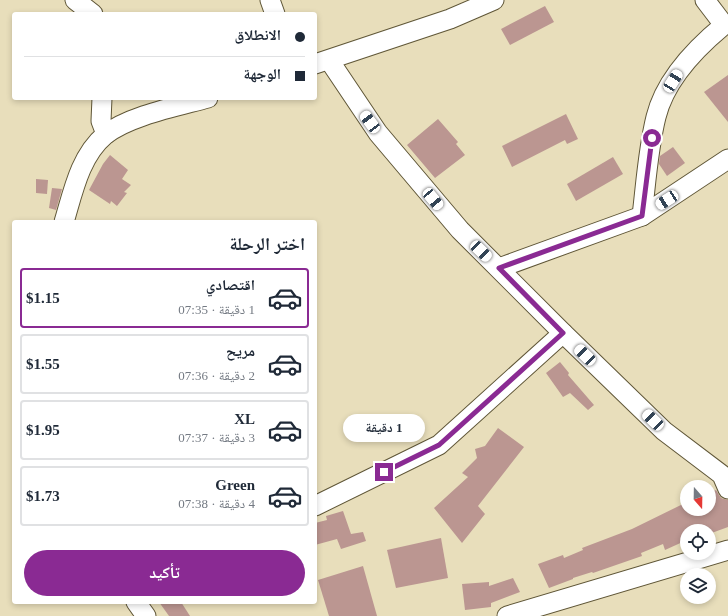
<!DOCTYPE html>
<html lang="ar">
<meta charset="utf-8">
<style>
body{margin:0;font-family:"Times New Roman","Noto Naskh Arabic",serif;background:#f6f6f7;color:#1f2937;direction:rtl;height:100vh;display:flex;flex-direction:column;font-size:15px;white-space:nowrap}
*{box-sizing:border-box;margin:0}
p{font-size:13px;color:#747a83}
.icon{flex:none;width:22px;height:22px;fill:none;stroke:currentColor;stroke-width:2;stroke-linecap:round;stroke-linejoin:round}
.map{position:relative;flex:1;overflow:hidden;direction:ltr}
.details{position:absolute;left:12px;top:220px;width:305px;height:384px;display:flex;flex-direction:column;background:#fff;border-radius:4px;box-shadow:0 2px 6px #0003;direction:rtl}
.details>*{flex:none}
.top-card{position:absolute;left:12px;top:12px;width:305px;height:88px;border-radius:4px;box-shadow:0 2px 6px #0003;direction:rtl;display:grid;align-content:center;height:88px;padding:0 12px;background:#fff}
.needle{width:26px;rotate:160deg}
.controls{position:absolute;left:680px;top:480px;display:grid;gap:8px}
.controls a{display:grid;place-items:center;width:36px;height:36px;border-radius:50%;background:#fff;box-shadow:0 2px 6px #0003;font-size:20px}
.end{position:absolute;width:18px;height:18px;margin:-9px;border:5px solid #8a2a93;background:#fff;box-shadow:0 0 0 2px #fff}
.from{border-radius:50%}
.bubble{position:absolute;height:28px;border-radius:14px;background:#fff;box-shadow:0 2px 6px #0003;font-size:13px;font-weight:700;line-height:28px;text-align:center;direction:rtl}
.car{position:absolute;width:12px;height:24px;margin:-12px -6px;border-radius:5px;box-shadow:0 0 3px 1px #0007;background:linear-gradient(#fff 24%,#345 0 40%,#fff 0 76%,#345 0 86%,#fff 0)}
.top-card b{display:flex;align-items:center;gap:14px;height:38px;font-size:15px}
.top-card b+b{border-top:1px solid #e0e1e3}
.top-card i{width:10px;height:10px;background:#1f2937}
ul{padding:0;list-style:none}
li{display:flex;align-items:center;gap:12px;height:60px;margin:0 8px 6px;padding:0 4px;border:2px solid #e0e1e3;border-radius:4px}
li div{flex:1}
li b{display:block;font-size:15px}
li em{font-style:normal;font-weight:700}
li.current{border-color:#8a2a93}
li>.icon{width:36px;height:36px;stroke-width:1.5}
h2{padding:0 12px;font-size:18px;line-height:48px}
.button{display:flex;gap:8px;margin-top:auto;padding:8px 12px}
.button a{flex:1;height:46px;border-radius:24px;background:#8a2a93;color:#fff;font-size:16px;font-weight:700;line-height:46px;text-align:center}
.map>svg:first-child{display:block}
.building{fill:#bb9691}
.lines{fill:none;stroke-linecap:round;stroke-linejoin:round}
.minor-casing{stroke:#5f5637;stroke-width:21}
.minor{stroke:#fff;stroke-width:19}
.route{stroke:#8a2a93;stroke-width:5}
</style>
<div class="map">
<svg width="728" height="616" viewBox="0 0 728 616">
<rect width="100%" height="100%" fill="#e8debb"/>
<g class="building">
<path d="M545 6 554 22 510 45 501 29Z"/>
<path d="M728 75V122L704 92Z"/>
<path d="M566 114 578 139 567 144 565 140 512 167 502 146Z"/>
<path d="M438 119 458 142 456 144 465 155 435 178 407 145Z"/>
<path d="M673 147 685 163 667 176 659 164 660 156Z"/>
<path d="M110 155 128 170 122 179 131 185 124 192 127 193 117 206 111 201 110 204 89 190 103 164Z"/>
<path d="M613 157 623 174 576 201 567 184Z"/>
<path d="M36 179 48 180 47 194 36 193Z"/>
<path d="M52 188 62 189 56 210 49 208Z"/>
<path d="M560 362 569 373 568 375 594 405 588 410 570 393 563 397 546 373Z"/>
<path d="M498 428 524 447 478 506 485 514 462 543 434 508 468 477 462 473 477 458 475 449 485 446Z"/>
<path d="M716 490 721 498 728 500V527L709 534V531H687V540L665 550 663 544 641 553 642 556 593 573 592 572 573 578V579L549 588 538 564 563 555 564 558 583 550 582 548 632 529 685 503 687 509H709V493Z"/>
<path d="M343 511 351 534 363 532 366 541 341 549 337 539 315 545V523L327 520 326 516Z"/>
<path d="M441 538 448 578 396 588 387 550Z"/>
<path d="M363 566 377 616H329L318 580Z"/>
<path d="M513 578 520 592 491 603V607L465 610 462 584 489 582V586Z"/>
<path d="M159 602H181L190 616H169Z"/>
</g>
<g class="lines">
<g class="minor-casing">
<g id="minor">
<path d="M75 0 93 14"/>
<path d="M270 0 275 14"/>
<path d="M705 0 724 25 728 24"/>
<path d="M329 60 378 133 460 230 563 333 664 431 722 475 728 489"/>
<path d="M315 64 450 19 494 0"/>
<path d="M102 98 101 121 106 134"/>
<path d="M642 216C646 183 648 149 656 117 665 80 696 48 724 25"/>
<path d="M64 222C73 192 80 156 105 135 128 116 179 106 208 98"/>
<path d="M499 268 642 216 728 159"/>
<path d="M315 506 439 445 563 333"/>
<path d="M136 602 146 616"/>
<path d="M507 616 728 550"/>
</g>
</g>
<use href="#minor" class="minor"/>
</g>
<g class="lines">
<path class="route" d="M384 472 439 445 563 333 499 268 642 216 652 138"/>
</g>
</svg>
<div class="controls">
<a><svg class="needle" viewBox="-14 -14 28 28"><path d="M0-13l5 13h-10z" fill="#e53935"/><path d="M0 13l5-13h-10z" fill="#747a83"/></svg></a>
<a><svg class="icon" aria-label="locate" viewBox="0 0 24 24"><circle cx="12" cy="12" r="6"/><path d="M12 2v4M12 18v4M2 12h4M18 12h4"/></svg></a>
<a><svg class="icon" aria-label="layers" viewBox="0 0 24 24"><path d="M12 4l9 5-9 5-9-5zM3 14l9 5 9-5"/></svg></a>
</div>
<i class="end from" style="left:652px;top:138px"></i>
<i class="end" style="left:384px;top:472px"></i>
<div class="bubble" style="left:343px;top:414px;width:82px">1 دقيقة</div>
<i class="car" style="left:673px;top:81px;rotate:32deg"></i>
<i class="car" style="left:370px;top:122px;rotate:323deg"></i>
<i class="car" style="left:433px;top:199px;rotate:140deg"></i>
<i class="car" style="left:667px;top:200px;rotate:237deg"></i>
<i class="car" style="left:481px;top:251px;rotate:134deg"></i>
<i class="car" style="left:585px;top:355px;rotate:314deg"></i>
<i class="car" style="left:653px;top:420px;rotate:314deg"></i>
<div class="top-card">
<b><i class="from"></i>الانطلاق</b>
<b><i></i>الوجهة</b>
</div>
<section class="details">
<h2>اختر الرحلة</h2>
<ul>
<li class="current"><svg class="icon" aria-label="car" viewBox="0 0 24 24"><path d="M5 17H2v-5l4-1 3-4h7l3 4 3 1v5h-3M9 17h6M6 11h13"/><circle cx="7" cy="17" r="2"/><circle cx="17" cy="17" r="2"/></svg><div><b>اقتصادي</b><p>1 دقيقة · 07:35</p></div><em>$1.15</em></li>
<li><svg class="icon" aria-label="car" viewBox="0 0 24 24"><path d="M5 17H2v-5l4-1 3-4h7l3 4 3 1v5h-3M9 17h6M6 11h13"/><circle cx="7" cy="17" r="2"/><circle cx="17" cy="17" r="2"/></svg><div><b>مريح</b><p>2 دقيقة · 07:36</p></div><em>$1.55</em></li>
<li><svg class="icon" aria-label="car" viewBox="0 0 24 24"><path d="M5 17H2v-5l4-1 3-4h7l3 4 3 1v5h-3M9 17h6M6 11h13"/><circle cx="7" cy="17" r="2"/><circle cx="17" cy="17" r="2"/></svg><div><b>XL</b><p>3 دقيقة · 07:37</p></div><em>$1.95</em></li>
<li><svg class="icon" aria-label="car" viewBox="0 0 24 24"><path d="M5 17H2v-5l4-1 3-4h7l3 4 3 1v5h-3M9 17h6M6 11h13"/><circle cx="7" cy="17" r="2"/><circle cx="17" cy="17" r="2"/></svg><div><b>Green</b><p>4 دقيقة · 07:38</p></div><em>$1.73</em></li>
</ul>
<div class="button"><a>تأكيد</a></div>
</section>
</div>
